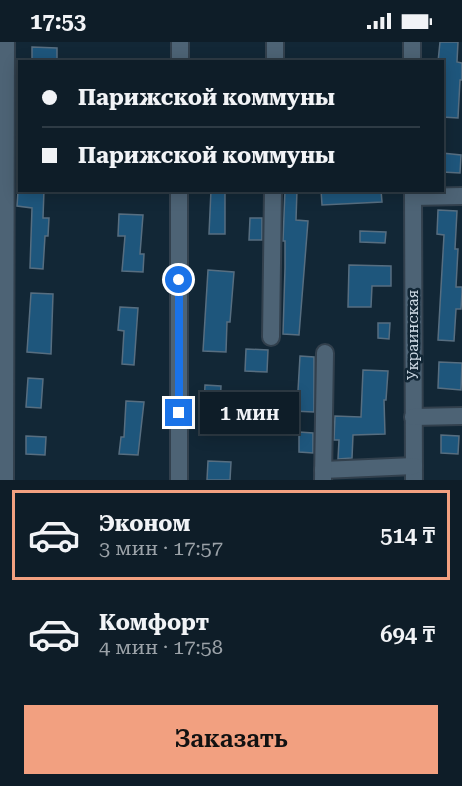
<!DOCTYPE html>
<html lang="ru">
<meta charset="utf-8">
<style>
body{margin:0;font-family:"Roboto Serif",serif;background:#172630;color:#f1f3f6;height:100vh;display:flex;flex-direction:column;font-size:22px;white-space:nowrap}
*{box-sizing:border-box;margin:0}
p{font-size:20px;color:#9ba2a8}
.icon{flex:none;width:33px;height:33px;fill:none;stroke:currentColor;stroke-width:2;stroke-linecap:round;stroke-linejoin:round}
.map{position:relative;height:438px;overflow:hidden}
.sheet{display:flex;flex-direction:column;background:#0e1d28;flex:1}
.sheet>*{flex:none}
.guide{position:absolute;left:18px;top:18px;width:426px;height:132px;border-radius:0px;box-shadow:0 3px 15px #0003,0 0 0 2px #2e3b45;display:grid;align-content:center;height:132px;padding:0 24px;background:#0e1d28}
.end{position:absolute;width:27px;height:27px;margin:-14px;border:8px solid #1a73e8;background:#fff;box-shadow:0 0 0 3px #fff}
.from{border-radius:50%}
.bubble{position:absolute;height:42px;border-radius:0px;background:#0e1d28;box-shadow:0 3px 15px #0003,0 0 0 2px #2e3b45;font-size:20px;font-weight:600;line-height:42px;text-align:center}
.guide b{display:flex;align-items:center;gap:21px;height:57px;font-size:22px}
.guide b+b{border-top:2px solid #2e3b45}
.guide i{width:15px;height:15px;background:#f1f3f6}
ul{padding:10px 0 0;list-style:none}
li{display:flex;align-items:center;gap:18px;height:90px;margin:0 12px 9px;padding:0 12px;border:3px solid transparent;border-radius:0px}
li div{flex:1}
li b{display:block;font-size:22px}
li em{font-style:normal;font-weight:600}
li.on{border-color:#f2a080}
li>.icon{width:54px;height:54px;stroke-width:1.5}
.cta{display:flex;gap:12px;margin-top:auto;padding:12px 24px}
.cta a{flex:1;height:69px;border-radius:0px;background:#f2a080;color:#111;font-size:24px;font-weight:600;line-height:69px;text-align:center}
.status{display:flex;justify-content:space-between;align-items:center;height:42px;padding:0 30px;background:#0e1d28;direction:ltr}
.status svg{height:16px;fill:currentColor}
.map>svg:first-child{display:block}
.building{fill:#1e567c;stroke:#576e80;stroke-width:1.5}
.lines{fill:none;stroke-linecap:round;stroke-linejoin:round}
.minor-casing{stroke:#32404d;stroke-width:20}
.minor{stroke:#4d6375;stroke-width:16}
.route{stroke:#1a73e8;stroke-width:8}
.labels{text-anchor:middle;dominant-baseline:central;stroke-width:5;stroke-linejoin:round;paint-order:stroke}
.street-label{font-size:15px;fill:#cfdbe6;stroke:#122736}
</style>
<div class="status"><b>17:53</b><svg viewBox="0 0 49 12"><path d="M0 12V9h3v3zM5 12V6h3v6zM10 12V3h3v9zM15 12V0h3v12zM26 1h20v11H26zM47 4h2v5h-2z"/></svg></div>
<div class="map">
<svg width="462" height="438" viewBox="0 0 462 438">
<rect width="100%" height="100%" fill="#122736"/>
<g class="building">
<path d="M440 0H458L457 20 462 21V38H460L458 76 442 75V20H438Z"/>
<path d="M32 5 57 6V20H32Z"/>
<path d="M442 111 461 113 460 131 442 130Z"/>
<path d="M18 148H44L43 176H49L48 194H45L43 227 30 226 32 166 17 164Z"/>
<path d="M211 148H225V192H209Z"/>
<path d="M285 148H297L296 178 308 179 299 293 283 292 285 226V199H283Z"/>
<path d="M321 148H381L382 160 322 163Z"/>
<path d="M438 168 457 169 455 207H458L456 245H462V250L461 267H456L454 299 438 298 444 193 437 192Z"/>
<path d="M119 172 143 173 140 212H144L143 230 122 229 125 194H118Z"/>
<path d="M250 176H262V198H249Z"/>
<path d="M360 189 386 190 385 201 360 200Z"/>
<path d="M349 223 391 224V244H372L371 265H348Z"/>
<path d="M208 228 234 230 230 280H227L226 310 203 309Z"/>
<path d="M31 251 53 252 51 312 27 310Z"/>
<path d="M120 265 138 266 134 323 122 322 124 289 118 288Z"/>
<path d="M378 281H390L389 297 378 296Z"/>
<path d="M246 307 268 308 267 330 245 329Z"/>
<path d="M300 314 314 315V370L292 369 293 349H298Z"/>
<path d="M439 320 462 321 461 348 438 346Z"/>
<path d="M363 328 388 329 386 358H384L385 392 353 393 352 416 338 417 339 398H334L335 374 361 375Z"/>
<path d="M28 336 43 337 41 366 26 365Z"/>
<path d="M205 343 221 344 220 364 204 363Z"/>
<path d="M126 359 144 360 138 413 119 412 121 395H124Z"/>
<path d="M201 369H213V387L200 386Z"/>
<path d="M299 390 313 391V411L299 410Z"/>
<path d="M441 393 459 394 458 412 441 411Z"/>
<path d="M26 394 46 395 45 413 26 412Z"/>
<path d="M208 419 231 420 230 438H207Z"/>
</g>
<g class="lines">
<g class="minor-casing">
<g id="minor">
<path d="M412 0V20"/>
<path d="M180 20V0"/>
<path d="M275 20V0"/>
<path d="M413 148 414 438"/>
<path d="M413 155 462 154"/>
<path d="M271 295 273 148"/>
<path d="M413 375 462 374"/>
<path d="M323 428 414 424"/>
<path d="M5 438 6 0"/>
<path d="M179 438V148"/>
<path d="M323 438 325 311"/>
</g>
</g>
<use href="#minor" class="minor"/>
</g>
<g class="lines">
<path class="route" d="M179 371V238"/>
</g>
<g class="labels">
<g class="street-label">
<text transform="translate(413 293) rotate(-90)">Украинская</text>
</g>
</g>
</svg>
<i class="end from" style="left:179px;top:238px"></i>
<i class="end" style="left:179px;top:371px"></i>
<div class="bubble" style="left:200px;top:350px;width:99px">1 мин</div>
<div class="guide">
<b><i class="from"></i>Парижской коммуны</b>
<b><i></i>Парижской коммуны</b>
</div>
</div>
<section class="sheet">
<ul>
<li class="on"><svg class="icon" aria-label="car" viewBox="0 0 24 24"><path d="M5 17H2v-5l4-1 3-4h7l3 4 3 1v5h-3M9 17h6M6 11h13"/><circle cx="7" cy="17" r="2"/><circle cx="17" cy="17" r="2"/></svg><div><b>Эконом</b><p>3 мин · 17:57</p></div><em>514 ₸</em></li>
<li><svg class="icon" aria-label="car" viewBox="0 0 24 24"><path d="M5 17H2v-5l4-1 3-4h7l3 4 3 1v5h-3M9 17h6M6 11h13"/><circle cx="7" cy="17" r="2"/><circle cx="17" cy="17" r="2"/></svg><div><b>Комфорт</b><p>4 мин · 17:58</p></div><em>694 ₸</em></li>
</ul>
<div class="cta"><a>Заказать</a></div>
</section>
